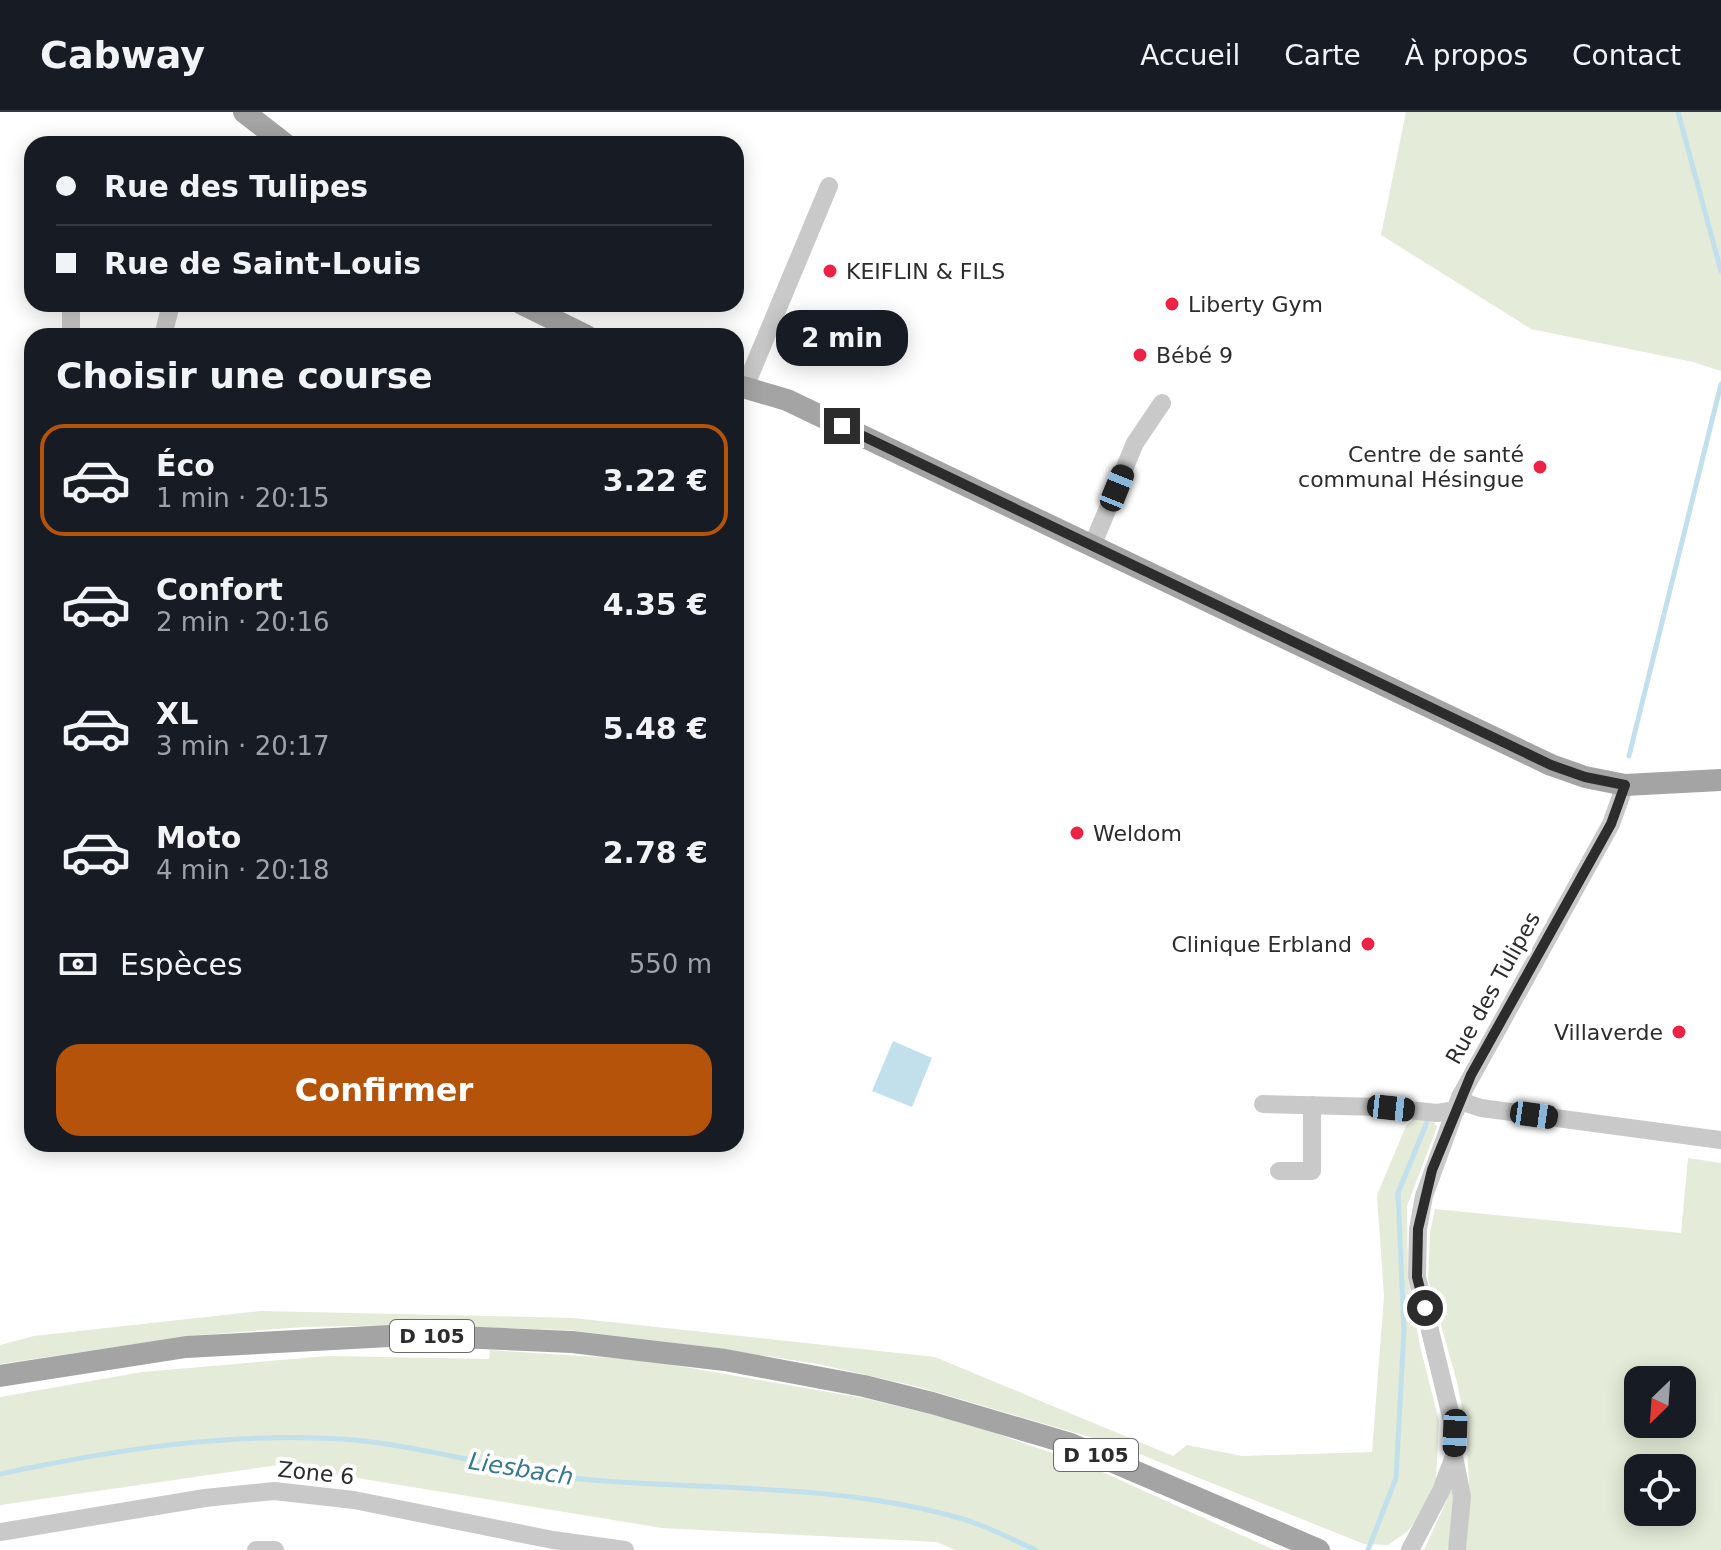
<!DOCTYPE html>
<html lang="fr">
<meta charset="utf-8">
<style>
body{margin:0;font-family:"DejaVu Sans",sans-serif;background:#20242c;color:#f1f3f6;height:100vh;display:flex;flex-direction:column;font-size:30px;white-space:nowrap}
*{box-sizing:border-box;margin:0}
p{font-size:26px;color:#9ea1a6}
.icon{flex:none;width:44px;height:44px;fill:none;stroke:currentColor;stroke-width:2;stroke-linecap:round;stroke-linejoin:round}
.map{position:relative;flex:1;overflow:hidden}
.side{position:absolute;left:24px;top:216px;width:720px;height:824px;display:flex;flex-direction:column;background:#171b24;border-radius:24px;box-shadow:0 4px 20px #0003}
.side>*{flex:none}
.banner{position:absolute;left:24px;top:24px;width:720px;height:176px;border-radius:24px;box-shadow:0 4px 20px #0003;display:grid;align-content:center;height:176px;padding:0 32px;background:#171b24}
.needle{width:52px;rotate:205deg}
.controls{position:absolute;left:1624px;top:1254px;display:grid;gap:16px}
.controls a{display:grid;place-items:center;width:72px;height:72px;border-radius:16px;background:#171b24;box-shadow:0 4px 20px #0003;font-size:40px}
.end{position:absolute;width:36px;height:36px;margin:-18px;border:10px solid #2c2c2c;background:#fff;box-shadow:0 0 0 4px #fff}
.from{border-radius:50%}
.bubble{position:absolute;height:56px;border-radius:24px;background:#171b24;box-shadow:0 4px 20px #0003;font-size:26px;font-weight:800;line-height:56px;text-align:center}
.car{position:absolute;width:24px;height:48px;margin:-24px -12px;border-radius:10px;box-shadow:0 0 6px 2px #0007;background:linear-gradient(#222 24%,#8ab4d8 0 40%,#222 0 76%,#8ab4d8 0 86%,#222 0)}
.banner b{display:flex;align-items:center;gap:28px;height:76px;font-size:30px}
.banner b+b{border-top:2px solid #363941}
.banner i{width:20px;height:20px;background:#f1f3f6}
ul{padding:0;list-style:none}
li{display:flex;align-items:center;gap:24px;height:112px;margin:0 16px 12px;padding:0 16px;border:4px solid transparent;border-radius:24px}
li div{flex:1}
li b{display:block;font-size:30px}
li em{font-style:normal;font-weight:800}
li.on{border-color:#b45309}
li>.icon{width:72px;height:72px;stroke-width:1.5}
h2{padding:0 32px;font-size:36px;line-height:96px}
.pay{display:flex;align-items:center;gap:20px;height:88px;padding:0 32px;font-size:30px}
.pay p{margin-inline-start:auto}
.action{display:flex;gap:16px;margin-top:auto;padding:16px 32px}
.action a{flex:1;height:92px;border-radius:24px;background:#b45309;color:#fff;font-size:32px;font-weight:800;line-height:92px;text-align:center}
header{display:flex;align-items:center;gap:48px;box-sizing:border-box;height:112px;padding:0 40px;background:#171b24;border-bottom:2px solid #363941}
header strong{font-size:38px}
nav{display:flex;gap:44px;margin-inline-start:auto;font-size:28px}
.map>svg:first-child{display:block}
.green{fill:#e4ebd8;fill-rule:evenodd}
.water{fill:#c2e0ec}
.lines{fill:none;stroke-linecap:round;stroke-linejoin:round}
.stream{stroke:#c2e0ec;stroke-width:5}
.minor{stroke:#c9c9c9;stroke-width:18}
.major{stroke:#a4a4a4;stroke-width:22}
.route{stroke:#2c2c2c;stroke-width:10}
.poi-dot{fill:#ee2245;stroke:#fff;stroke-width:3}
.labels{text-anchor:middle;dominant-baseline:central;stroke-width:8;stroke-linejoin:round;paint-order:stroke}
.shield{fill:#fff;stroke:#6b6b6b;stroke-width:2}
.shield-label{font-size:20px;font-weight:bold;fill:#2c2c2c}
.poi-label{font-size:22px;fill:#2c2c2c;stroke:#fff;text-anchor:start}
.street-label{font-size:22px;fill:#2c2c2c;stroke:#fff}
.water-label{font-size:24px;font-style:italic;fill:#367791;stroke:#fff}
</style>
<header>
<strong>Cabway</strong>
<nav><a>Accueil</a><a>Carte</a><a>À propos</a><a>Contact</a></nav>
</header>
<div class="map">
<svg width="1721" height="1438" viewBox="0 0 1721 1438">
<rect width="100%" height="100%" fill="#fff"/>
<g class="green">
<path d="M1406 0H1721V259L1693 250 1531 217 1381 123Z"/>
<path d="M1415 1006 1434 1010 1437 1015 1407 1094 1408 1166 1420 1234 1439 1309 1436 1367 1424 1397 1408 1419 1388 1433 1364 1432 1117 1333 915 1274 818 1252 708 1235 569 1218 404 1213 303 1215 188 1224 0 1252V1233L34 1224 260 1199 573 1206 935 1245 1173 1344 1187 1333 1242 1344 1372 1340 1384 1184 1377 1083 1406 1014Z"/>
<path d="M1688 1046 1721 1051V1438H1466L1470 1390 1466 1317 1457 1270 1428 1167 1430 1120 1435 1097 1681 1121ZM1638 1268H1682V1312H1638ZM1638 1356H1682V1400H1638Z"/>
<path d="M490 1238 644 1248 863 1286 963 1310 1087 1353 1274 1438H955L937 1430 662 1416 278 1353 0 1393V1285L142 1260 328 1244 489 1247Z"/>
<path d="M1454 1372 1453 1423 1447 1438H1424L1447 1388 1450 1373Z"/>
</g>
<path class="water" d="M893 929 932 946 912 995 872 979Z"/>
<g class="lines">
<g class="stream">
<path d="M1678 0 1721 159"/>
<path d="M1629 644 1721 272"/>
<path d="M0 1362C112 1338 227 1320 342 1327 426 1333 508 1361 592 1368 712 1378 834 1372 952 1404 981 1411 1009 1426 1036 1438"/>
<path d="M1368 1438 1396 1366 1404 1218 1398 1081 1427 1010"/>
</g>
<g class="minor">
<path d="M71 224V192"/>
<path d="M163 224 171 192"/>
<path d="M745 275 829 74"/>
<path d="M1093 432 1135 331 1162 291"/>
<path d="M1460 985 1469 992 1481 996 1721 1028"/>
<path d="M1263 992 1381 995 1437 1001 1456 998"/>
<path d="M1279 1059H1312V993"/>
<path d="M0 1420 205 1386 274 1379 354 1388 553 1428 625 1438"/>
<path d="M256 1438H275"/>
<path d="M1410 1438 1441 1379 1453 1347"/>
<path d="M1457 1438 1462 1385 1454 1344 1455 1321 1417 1165 1418 1117 1424 1084 1460 985 1611 712 1625 673"/>
</g>
<g class="major">
<path d="M244 0 285 32"/>
<path d="M522 192 587 224"/>
<path d="M736 273 787 288 1551 653 1585 665 1625 673 1721 668"/>
<path d="M0 1264 186 1235 408 1223 572 1230 725 1248 864 1274 932 1291 1071 1332 1319 1438"/>
</g>
</g>
<g class="lines">
<path class="route" d="M842 314 1551 653 1585 665 1625 673 1611 712 1471 963 1432 1058 1418 1117 1417 1165 1425 1196"/>
</g>
<g class="poi-dot">
<circle cx="830" cy="159" r="8"/>
<circle cx="1172" cy="192" r="8"/>
<circle cx="1140" cy="243" r="8"/>
<circle cx="1540" cy="355" r="8"/>
<circle cx="1077" cy="721" r="8"/>
<circle cx="1368" cy="832" r="8"/>
<circle cx="1679" cy="920" r="8"/>
</g>
<g class="labels">
<g class="shield">
<rect x="390" y="1208" width="84" height="32" rx="6"/>
<rect x="1054" y="1327" width="84" height="32" rx="6"/>
</g>
<g class="shield-label">
<text x="432" y="1224">D 105</text>
<text x="1096" y="1343">D 105</text>
</g>
<g class="poi-label">
<text x="846" y="159">KEIFLIN &amp; FILS</text>
<text x="1188" y="192">Liberty Gym</text>
<text x="1156" y="243">Bébé 9</text>
<text x="1524" y="342" text-anchor="end">Centre de santé<tspan x="1524" dy="25">communal Hésingue</tspan></text>
<text x="1093" y="721">Weldom</text>
<text x="1352" y="832" text-anchor="end">Clinique Erbland</text>
<text x="1663" y="920" text-anchor="end">Villaverde</text>
</g>
<g class="street-label">
<text transform="translate(1493 876) rotate(-61)">Rue des Tulipes</text>
<text transform="translate(316 1361) rotate(6)">Zone 6</text>
</g>
<g class="water-label">
<text transform="translate(521 1357) rotate(9)">Liesbach</text>
</g>
</g>
</svg>
<div class="controls">
<a><svg class="needle" viewBox="-14 -14 28 28"><path d="M0-13l5 13h-10z" fill="#e53935"/><path d="M0 13l5-13h-10z" fill="#9ea1a6"/></svg></a>
<a><svg class="icon" aria-label="locate" viewBox="0 0 24 24"><circle cx="12" cy="12" r="6"/><path d="M12 2v4M12 18v4M2 12h4M18 12h4"/></svg></a>
</div>
<i class="end from" style="left:1425px;top:1196px"></i>
<i class="end" style="left:842px;top:314px"></i>
<div class="bubble" style="left:776px;top:198px;width:132px">2 min</div>
<i class="car" style="left:1117px;top:376px;rotate:22deg"></i>
<i class="car" style="left:1391px;top:996px;rotate:96deg"></i>
<i class="car" style="left:1534px;top:1003px;rotate:98deg"></i>
<i class="car" style="left:1455px;top:1321px;rotate:182deg"></i>
<div class="banner">
<b><i class="from"></i>Rue des Tulipes</b>
<b><i></i>Rue de Saint-Louis</b>
</div>
<section class="side">
<h2>Choisir une course</h2>
<ul>
<li class="on"><svg class="icon" aria-label="car" viewBox="0 0 24 24"><path d="M5 17H2v-5l4-1 3-4h7l3 4 3 1v5h-3M9 17h6M6 11h13"/><circle cx="7" cy="17" r="2"/><circle cx="17" cy="17" r="2"/></svg><div><b>Éco</b><p>1 min · 20:15</p></div><em>3.22 €</em></li>
<li><svg class="icon" aria-label="car" viewBox="0 0 24 24"><path d="M5 17H2v-5l4-1 3-4h7l3 4 3 1v5h-3M9 17h6M6 11h13"/><circle cx="7" cy="17" r="2"/><circle cx="17" cy="17" r="2"/></svg><div><b>Confort</b><p>2 min · 20:16</p></div><em>4.35 €</em></li>
<li><svg class="icon" aria-label="car" viewBox="0 0 24 24"><path d="M5 17H2v-5l4-1 3-4h7l3 4 3 1v5h-3M9 17h6M6 11h13"/><circle cx="7" cy="17" r="2"/><circle cx="17" cy="17" r="2"/></svg><div><b>XL</b><p>3 min · 20:17</p></div><em>5.48 €</em></li>
<li><svg class="icon" aria-label="car" viewBox="0 0 24 24"><path d="M5 17H2v-5l4-1 3-4h7l3 4 3 1v5h-3M9 17h6M6 11h13"/><circle cx="7" cy="17" r="2"/><circle cx="17" cy="17" r="2"/></svg><div><b>Moto</b><p>4 min · 20:18</p></div><em>2.78 €</em></li>
</ul>
<div class="pay"><svg class="icon" aria-label="cash" viewBox="0 0 24 24"><path d="M3 7h18v10H3z"/><circle cx="12" cy="12" r="2"/></svg>Espèces<p>550 m</p></div>
<div class="action"><a>Confirmer</a></div>
</section>
</div>
